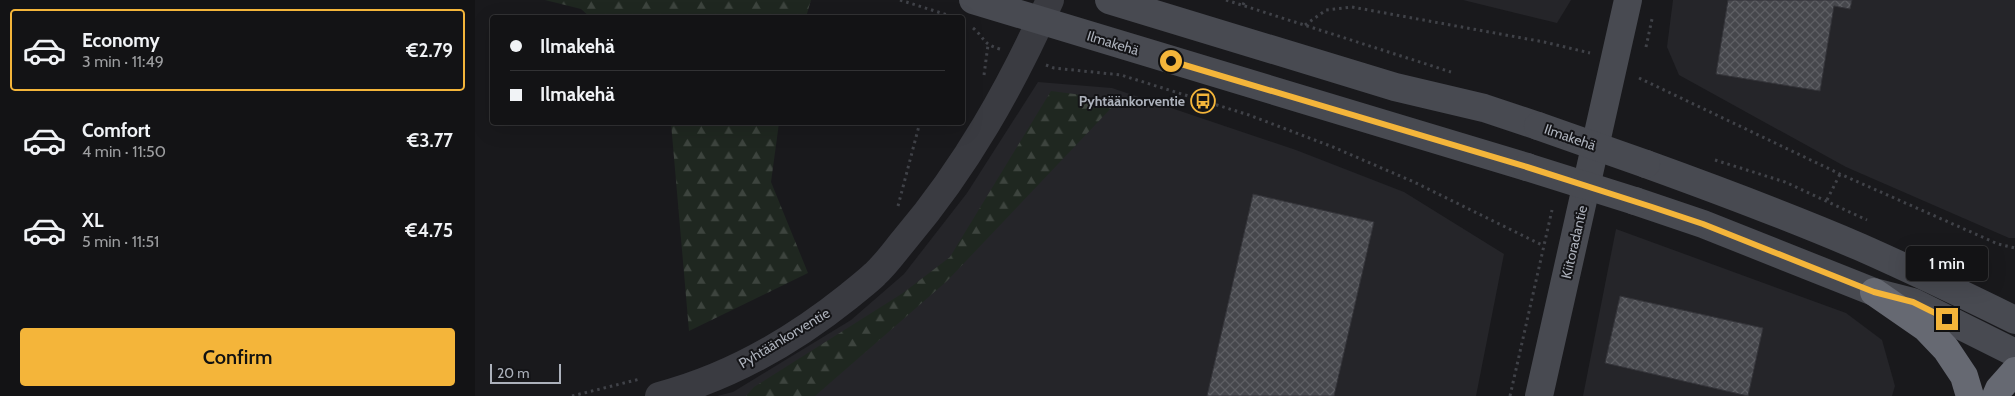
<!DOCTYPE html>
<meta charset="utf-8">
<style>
body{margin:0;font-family:Cabin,sans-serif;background:#1c1c1e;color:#f1f3f6;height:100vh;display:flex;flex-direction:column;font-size:19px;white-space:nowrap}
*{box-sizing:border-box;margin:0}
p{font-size:16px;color:#9d9ea0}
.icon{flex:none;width:28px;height:28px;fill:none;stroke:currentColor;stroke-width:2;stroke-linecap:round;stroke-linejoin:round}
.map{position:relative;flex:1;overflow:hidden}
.details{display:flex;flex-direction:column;background:#131315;width:475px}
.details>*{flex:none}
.guide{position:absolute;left:15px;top:15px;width:475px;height:110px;border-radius:5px;box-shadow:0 5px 20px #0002,0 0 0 1px #323234;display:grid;align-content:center;height:110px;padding:0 20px;background:#131315}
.scale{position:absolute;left:15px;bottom:12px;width:71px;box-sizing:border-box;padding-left:5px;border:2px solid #acb1bb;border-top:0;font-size:14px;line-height:18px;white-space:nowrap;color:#acb1bb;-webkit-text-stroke:4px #141417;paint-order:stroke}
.end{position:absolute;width:22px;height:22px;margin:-11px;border:6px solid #f4b53a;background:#111;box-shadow:0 0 0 2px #111}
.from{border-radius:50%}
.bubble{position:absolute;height:35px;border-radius:5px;background:#131315;box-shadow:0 5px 20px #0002,0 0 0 1px #323234;font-size:16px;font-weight:600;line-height:35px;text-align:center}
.guide b{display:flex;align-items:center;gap:18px;height:48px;font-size:19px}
.guide b+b{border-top:1px solid #323234}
.guide i{width:12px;height:12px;background:#f1f3f6}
ul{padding:9px 0 0;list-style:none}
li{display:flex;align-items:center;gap:15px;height:82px;margin:0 10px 8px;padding:0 10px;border:2px solid transparent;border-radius:5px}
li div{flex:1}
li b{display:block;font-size:19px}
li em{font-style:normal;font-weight:600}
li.current{border-color:#f4b53a}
li>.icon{width:45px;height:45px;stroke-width:1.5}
.button{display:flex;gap:10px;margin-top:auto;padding:10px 20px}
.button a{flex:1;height:58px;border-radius:5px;background:#f4b53a;color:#111;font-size:20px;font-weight:600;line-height:58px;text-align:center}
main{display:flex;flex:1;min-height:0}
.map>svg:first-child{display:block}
.built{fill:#252529}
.forest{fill:url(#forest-firs)}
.building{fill:url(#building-cross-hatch);stroke:#333338}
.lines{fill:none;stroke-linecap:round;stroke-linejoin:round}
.path{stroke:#404248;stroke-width:3;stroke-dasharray:2.5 4;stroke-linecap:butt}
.street{stroke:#3a3b41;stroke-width:28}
.secondary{stroke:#484a51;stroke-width:28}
.highway{stroke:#666972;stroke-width:28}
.secondary-bridge{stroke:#484a51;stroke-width:28}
.route{stroke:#f4b53a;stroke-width:6}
.labels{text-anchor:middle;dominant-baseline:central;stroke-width:4;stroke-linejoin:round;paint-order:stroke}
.street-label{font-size:14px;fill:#acb1bb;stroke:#141417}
.poi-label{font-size:14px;font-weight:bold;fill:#acb1bb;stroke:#141417;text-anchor:end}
</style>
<main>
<section class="details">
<ul>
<li class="current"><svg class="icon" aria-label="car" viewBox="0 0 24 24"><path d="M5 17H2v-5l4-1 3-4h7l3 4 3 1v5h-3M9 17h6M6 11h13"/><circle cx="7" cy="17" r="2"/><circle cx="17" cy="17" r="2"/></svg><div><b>Economy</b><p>3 min · 11:49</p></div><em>€2.79</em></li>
<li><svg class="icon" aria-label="car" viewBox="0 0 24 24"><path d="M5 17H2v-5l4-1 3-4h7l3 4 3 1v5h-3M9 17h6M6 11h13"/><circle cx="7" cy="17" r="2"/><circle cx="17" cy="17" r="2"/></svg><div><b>Comfort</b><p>4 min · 11:50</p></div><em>€3.77</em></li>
<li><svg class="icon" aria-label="car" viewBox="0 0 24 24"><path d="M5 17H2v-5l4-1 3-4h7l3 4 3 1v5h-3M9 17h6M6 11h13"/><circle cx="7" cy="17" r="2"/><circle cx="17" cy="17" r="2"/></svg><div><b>XL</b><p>5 min · 11:51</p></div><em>€4.75</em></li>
</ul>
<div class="button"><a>Confirm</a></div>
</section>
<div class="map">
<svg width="1540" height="396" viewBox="0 0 1540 396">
<defs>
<pattern id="forest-firs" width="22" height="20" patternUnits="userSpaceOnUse" patternTransform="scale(1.25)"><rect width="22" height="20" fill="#1f2720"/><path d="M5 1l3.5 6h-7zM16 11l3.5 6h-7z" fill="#3d443e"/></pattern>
<pattern id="building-cross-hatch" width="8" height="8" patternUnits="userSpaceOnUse" patternTransform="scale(1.25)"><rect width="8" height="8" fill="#46474c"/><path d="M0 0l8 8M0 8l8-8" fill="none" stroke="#5e5f64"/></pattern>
</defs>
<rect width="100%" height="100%" fill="#19191c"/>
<g class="built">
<path d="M988 0H1096L1082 23Z"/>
<path d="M1198 0H1540V238H1534L1371 167 1204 75 1192 47Z"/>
<path d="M563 82 637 88 821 150 929 192 1029 254 1001 396H242L258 392 376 320 429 274 492 193Z"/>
<path d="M1141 229 1371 313 1407 340 1420 386 1417 396H1108Z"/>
</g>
<g class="forest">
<path d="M70 0H336L331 17 116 18 106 9Z"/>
<path d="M576 91 607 95 640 104 472 281 340 396H271L279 387 428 293 475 257Z"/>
<path d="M196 123H304L296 182 333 273 214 331Z"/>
</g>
<g class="building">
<path d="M1253 0H1377L1375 9 1359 6 1345 91 1241 74Z"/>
<path d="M778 194 899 222 859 396H732Z"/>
<path d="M1145 296 1288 328 1273 396 1130 363Z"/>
</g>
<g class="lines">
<g class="path">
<path d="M425 0 479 17"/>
<path d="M751 0 976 72"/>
<path d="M768 5 770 0"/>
<path d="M830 25 851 10 877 7 1069 42 1115 53"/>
<path d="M498 28C511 39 507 44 525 49"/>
<path d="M1171 47 1177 19"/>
<path d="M571 65 579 68 646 75 774 115 858 147 939 182 1069 246"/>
<path d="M509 75 513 45"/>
<path d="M1164 78 1365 174 1523 244 1540 248"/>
<path d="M1240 160 1310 182 1392 220"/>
<path d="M1352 200 1365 174"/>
<path d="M423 206 445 122"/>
<path d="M97 396 165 379"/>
<path d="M1035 396 1077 210"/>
</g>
<path class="street" d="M184 396C253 378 319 340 374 296 382 289 392 282 400 274 411 264 420 251 430 239 491 167 536 87 575 0"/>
<g class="secondary">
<path d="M498 0 1052 167"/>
<path d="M634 0 920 87 1009 108 1063 126"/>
<path d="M1171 164C1243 190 1315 217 1385 247 1437 270 1489 295 1540 320"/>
<path d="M1160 201 1228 224 1399 292 1438 302 1540 353"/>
<path d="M1064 396 1153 0"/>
</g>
<g class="highway">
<path d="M1399 292 1451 328 1471 349 1489 376 1495 396"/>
<path d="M1521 396 1524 389 1540 371"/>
</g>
<g class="secondary-bridge">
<path d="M1063 126 1171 164"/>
<path d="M1052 167 1160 201"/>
</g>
</g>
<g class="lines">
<path class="route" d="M696 61 1052 167 1177 207 1228 224 1399 292 1438 302 1472 319"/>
</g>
<defs>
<g id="bus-ring" transform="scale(1.25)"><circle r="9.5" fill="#141417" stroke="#f4b53a" stroke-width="1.5"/><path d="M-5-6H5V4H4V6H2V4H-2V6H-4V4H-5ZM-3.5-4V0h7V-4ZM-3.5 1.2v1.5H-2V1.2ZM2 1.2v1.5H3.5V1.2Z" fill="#f4b53a"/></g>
</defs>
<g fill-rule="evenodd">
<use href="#bus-ring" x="728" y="101"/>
</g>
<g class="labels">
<g class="street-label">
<text transform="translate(638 43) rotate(17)">Ilmakehä</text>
<text transform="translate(1095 137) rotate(19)">Ilmakehä</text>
<text transform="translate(1099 242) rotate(-77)">Kiitoradantie</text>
<text transform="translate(309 338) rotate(-31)">Pyhtäänkorventie</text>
</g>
<g class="poi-label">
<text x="710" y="101">Pyhtäänkorventie</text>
</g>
</g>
</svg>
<div class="scale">20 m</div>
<i class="end from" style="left:696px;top:61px"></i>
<i class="end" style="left:1472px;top:319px"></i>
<div class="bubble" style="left:1431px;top:246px;width:82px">1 min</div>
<div class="guide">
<b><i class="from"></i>Ilmakehä</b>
<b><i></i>Ilmakehä</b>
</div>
</div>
</main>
